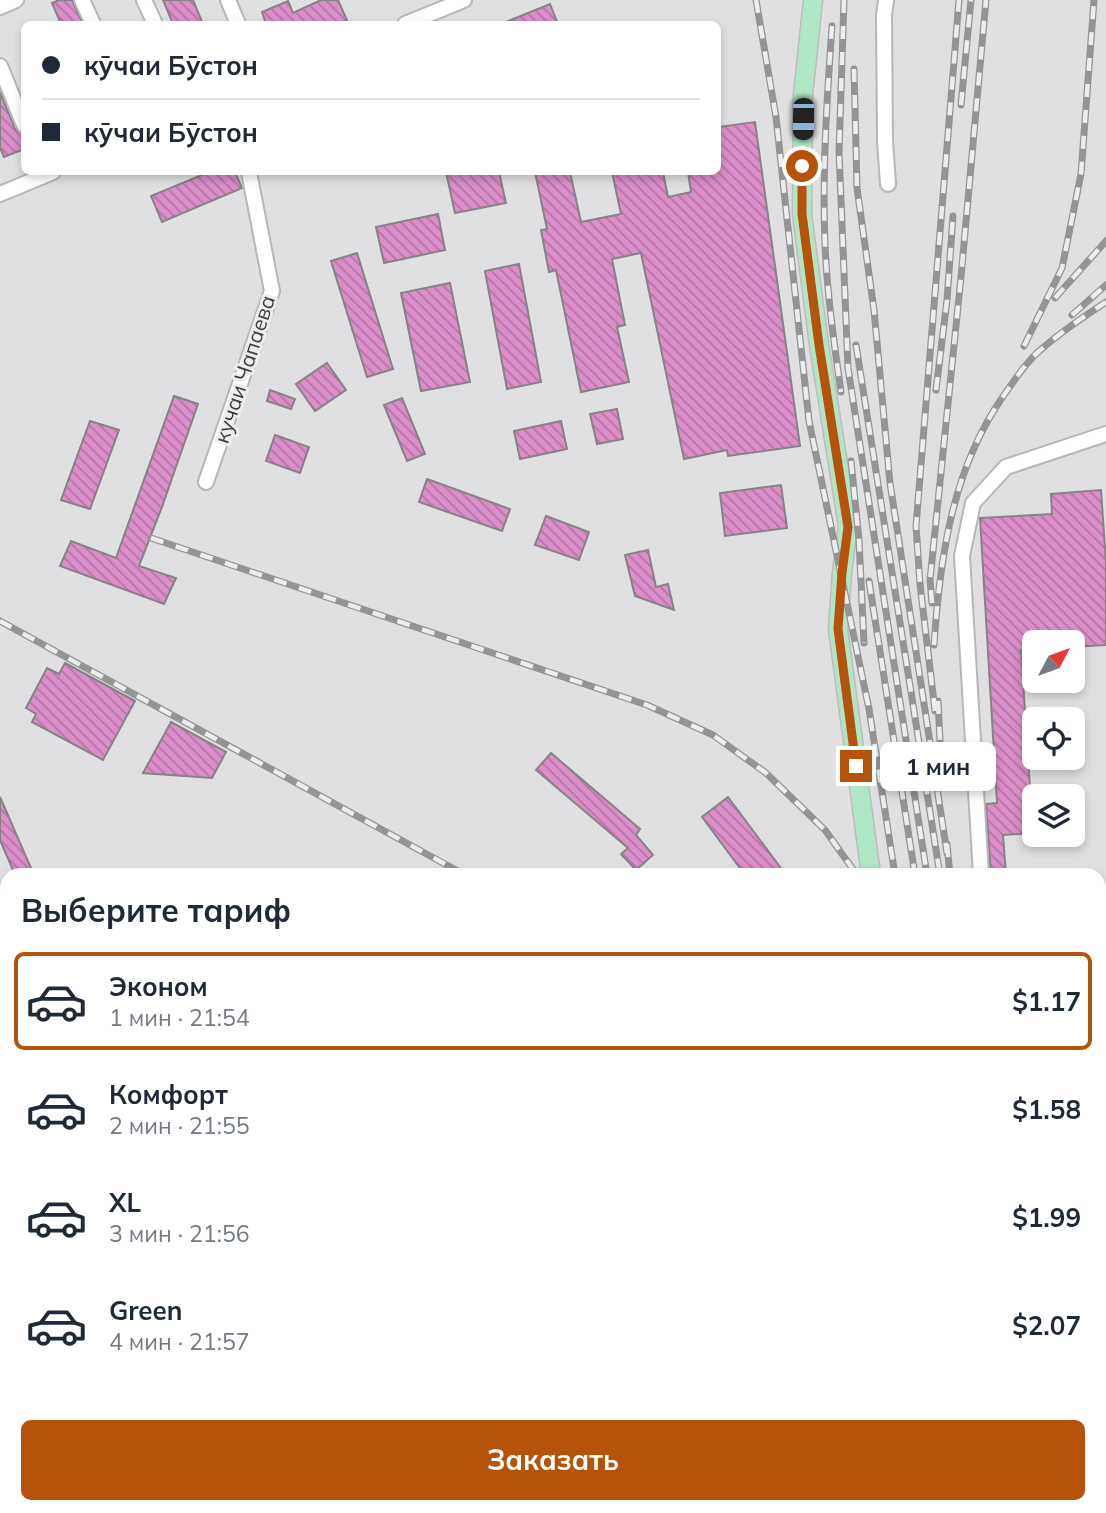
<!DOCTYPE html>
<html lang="ru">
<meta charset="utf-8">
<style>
body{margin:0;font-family:Mulish,sans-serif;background:#f6f6f7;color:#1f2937;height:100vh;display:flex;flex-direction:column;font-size:26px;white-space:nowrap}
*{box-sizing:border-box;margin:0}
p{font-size:23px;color:#747a83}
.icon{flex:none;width:38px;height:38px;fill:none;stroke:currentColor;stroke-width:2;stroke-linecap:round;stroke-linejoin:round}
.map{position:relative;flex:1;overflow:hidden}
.sheet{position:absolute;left:0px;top:868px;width:1106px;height:646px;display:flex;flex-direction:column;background:#fff;border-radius:21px 21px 0 0;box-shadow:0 4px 10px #0003}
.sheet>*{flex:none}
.top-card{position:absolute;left:21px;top:21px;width:700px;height:154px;border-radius:10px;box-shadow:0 4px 10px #0003;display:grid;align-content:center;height:154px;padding:0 21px;background:#fff}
.needle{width:46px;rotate:49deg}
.controls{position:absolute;left:1022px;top:630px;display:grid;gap:14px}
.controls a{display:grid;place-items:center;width:63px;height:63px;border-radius:10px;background:#fff;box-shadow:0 4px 10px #0003;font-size:35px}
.end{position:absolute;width:32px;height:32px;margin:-16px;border:9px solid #b45309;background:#fff;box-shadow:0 0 0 4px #fff}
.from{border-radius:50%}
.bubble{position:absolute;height:49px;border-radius:10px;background:#fff;box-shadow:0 4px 10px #0003;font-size:23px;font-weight:700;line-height:49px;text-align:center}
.car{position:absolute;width:21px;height:42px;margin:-21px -10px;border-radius:9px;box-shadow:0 0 5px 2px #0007;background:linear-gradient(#222 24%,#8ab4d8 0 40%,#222 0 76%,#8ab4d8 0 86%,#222 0)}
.top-card b{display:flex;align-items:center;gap:24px;height:66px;font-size:26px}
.top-card b+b{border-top:2px solid #e0e1e3}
.top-card i{width:18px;height:18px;background:#1f2937}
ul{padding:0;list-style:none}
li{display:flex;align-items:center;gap:21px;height:98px;margin:0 14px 10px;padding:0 7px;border:4px solid transparent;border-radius:10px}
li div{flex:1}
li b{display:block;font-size:26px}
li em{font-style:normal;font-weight:700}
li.active{border-color:#b45309}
li>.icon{width:63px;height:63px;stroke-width:1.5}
h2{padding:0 21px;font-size:32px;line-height:84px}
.primary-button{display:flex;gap:14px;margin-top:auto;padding:14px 21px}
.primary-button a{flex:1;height:80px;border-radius:10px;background:#b45309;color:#fff;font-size:28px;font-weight:700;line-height:80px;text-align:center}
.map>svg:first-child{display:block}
.building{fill:url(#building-back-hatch);stroke:#868385;stroke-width:2}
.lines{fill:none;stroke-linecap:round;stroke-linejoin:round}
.minor-casing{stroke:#b7b7b9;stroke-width:18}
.major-casing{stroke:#bdbdbd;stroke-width:21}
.minor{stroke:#fff;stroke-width:14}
.major{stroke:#afe6c6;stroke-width:18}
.rail-casing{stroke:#949496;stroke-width:7}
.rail{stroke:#ededf0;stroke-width:4.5;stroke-dasharray:13;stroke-linecap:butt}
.route{stroke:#b45309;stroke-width:9}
.labels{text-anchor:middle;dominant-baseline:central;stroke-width:6;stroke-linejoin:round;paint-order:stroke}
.street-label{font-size:21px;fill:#3c3c3d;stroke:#ededf0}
</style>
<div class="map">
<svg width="1106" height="1513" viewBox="0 0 1106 1513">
<defs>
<pattern id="building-back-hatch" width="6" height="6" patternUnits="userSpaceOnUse" patternTransform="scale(1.75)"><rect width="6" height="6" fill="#db8ec8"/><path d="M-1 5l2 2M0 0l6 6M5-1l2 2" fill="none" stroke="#b375a4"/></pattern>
</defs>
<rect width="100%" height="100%" fill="#e0e0e2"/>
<g class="building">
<path d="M59 0H72L83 24H61L52 3Z"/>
<path d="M163 0H193L203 24H173Z"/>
<path d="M321 0H338L347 20 338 24H266L262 12 288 1 293 13Z"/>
<path d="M550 4 558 24H501Z"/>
<path d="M0 92 15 129 24 134V149L4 157 0 148Z"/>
<path d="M755 122 800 446 728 456 727 450 684 459 641 253 612 259 625 325 617 327 629 382 581 392 556 270 549 272 541 230 547 229 535 172H570L581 222 621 214 612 172H663L668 197 691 192 688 172H718V127Z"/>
<path d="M209 172H235L242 188 162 222 151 196Z"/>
<path d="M446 172H499L506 203 455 213Z"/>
<path d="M438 214 445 250 384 263 376 227Z"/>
<path d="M357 253 393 369 367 377 331 261Z"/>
<path d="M519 264 541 382 507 389 485 271Z"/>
<path d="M450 283 470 382 421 391 401 293Z"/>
<path d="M327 363 346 390 315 411 296 384Z"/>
<path d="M270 390 295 399 291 409 267 401Z"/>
<path d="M174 396 198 404 162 507 139 566 176 578 164 604 60 566 71 541 116 558Z"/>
<path d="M402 398 425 454 407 461 384 405Z"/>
<path d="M617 409 623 439 597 444 590 414Z"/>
<path d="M90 421 119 430 90 509 61 500Z"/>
<path d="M561 421 567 449 520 459 514 431Z"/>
<path d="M275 435 309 447 300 473 266 461Z"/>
<path d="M427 479 510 509 502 531 419 502Z"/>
<path d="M781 485 787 528 725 536 720 493Z"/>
<path d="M1101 490 1106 562V645L1073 647V642H1034V649L1021 650 1033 833 1003 835 1006 875H991L986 804 997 803 980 518 1052 514 1051 494Z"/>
<path d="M546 516 589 532 579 560 535 545Z"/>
<path d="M648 550 656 587 668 584 674 610 635 596 625 555Z"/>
<path d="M65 663 135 701 103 760 32 722 36 714 26 708 47 668 59 674Z"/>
<path d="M171 722 226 752 212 778 143 773Z"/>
<path d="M551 753 640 829 636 835 653 855 636 870 621 854 628 848 536 770Z"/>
<path d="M0 797 34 875H15L0 840Z"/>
<path d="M728 797 786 875H745L702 817Z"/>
</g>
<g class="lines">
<g class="minor-casing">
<g id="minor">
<path d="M82 0 93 24"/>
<path d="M144 0 155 24"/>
<path d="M228 0 238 24"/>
<path d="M886 0 884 15 885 141 888 184"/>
<path d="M0 7 16 0"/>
<path d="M405 24 464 0"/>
<path d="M0 66 24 125"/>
<path d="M0 194 53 172"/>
<path d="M206 482 272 291 249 172"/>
<path d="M981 875 962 556 973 503 1006 467 1106 434"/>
<path d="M0 1035 7 1052"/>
<path d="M1099 1135 1106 1162"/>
<path d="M1099 1447 1106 1445"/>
<path d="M100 1507 104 1513"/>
<path d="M292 1507 295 1513"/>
<path d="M482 1507 486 1513"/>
<path d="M824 1507 825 1513"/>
<path d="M1066 1507V1513"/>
</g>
</g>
<g class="major-casing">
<g id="major">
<path d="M813 0 803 95 802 214 819 345 848 526 842 573 838 629 871 875"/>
<path d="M0 1354 7 1351"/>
</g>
</g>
<use href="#minor" class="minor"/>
<use href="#major" class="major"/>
<g class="rail-casing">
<g id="rail">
<path d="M756 0 776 117 809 421 869 709 895 875"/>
<path d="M844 0 839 152 848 368 927 875"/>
<path d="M832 26C827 98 822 171 825 244 827 293 834 343 841 392"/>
<path d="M854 69 857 188 874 310 890 483 947 853"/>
<path d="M961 105 971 0"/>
<path d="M1055 298 1106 241"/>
<path d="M1072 315 1106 285"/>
<path d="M856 345 940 875"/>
<path d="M1024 346 1062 268 1081 174 1094 0"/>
<path d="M936 390 947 300 953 216"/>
<path d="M851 461 859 540 864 643"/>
<path d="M151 538 647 705 713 735 766 773 825 830 857 875"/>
<path d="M869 581 915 875"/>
<path d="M932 603 930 580 961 277 986 0"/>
<path d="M0 621 465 875"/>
<path d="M934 645C940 557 952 469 1004 395 1014 381 1024 365 1037 353 1058 334 1082 318 1106 302"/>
<path d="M938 701 941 760"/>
<path d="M935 711 920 584 916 526 959 0"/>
<path d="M947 844 950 875"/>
<path d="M1003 1507 1004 1513"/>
<path d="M1024 1507 1025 1513"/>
<path d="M1045 1507 1046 1513"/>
</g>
</g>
<use href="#rail" class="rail"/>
</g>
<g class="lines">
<path class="route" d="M802 166V214L819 345 848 527 842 573 838 629 856 766"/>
</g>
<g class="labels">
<g class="street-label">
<text transform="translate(244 369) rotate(-72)">кучаи Чапаева</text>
</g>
</g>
</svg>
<div class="controls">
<a><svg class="needle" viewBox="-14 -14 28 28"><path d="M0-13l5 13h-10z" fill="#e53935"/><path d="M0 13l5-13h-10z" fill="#747a83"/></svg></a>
<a><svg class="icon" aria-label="locate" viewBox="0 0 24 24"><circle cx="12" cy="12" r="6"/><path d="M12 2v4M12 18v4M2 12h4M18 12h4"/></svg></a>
<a><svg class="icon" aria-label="layers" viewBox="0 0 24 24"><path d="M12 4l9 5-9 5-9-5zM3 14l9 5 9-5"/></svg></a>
</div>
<i class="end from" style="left:802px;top:166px"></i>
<i class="end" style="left:856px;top:766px"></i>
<div class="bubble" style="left:880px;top:742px;width:116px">1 мин</div>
<i class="car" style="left:803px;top:119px;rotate:181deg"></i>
<div class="top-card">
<b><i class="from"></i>кӯчаи Бӯстон</b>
<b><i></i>кӯчаи Бӯстон</b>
</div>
<section class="sheet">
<h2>Выберите тариф</h2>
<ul>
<li class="active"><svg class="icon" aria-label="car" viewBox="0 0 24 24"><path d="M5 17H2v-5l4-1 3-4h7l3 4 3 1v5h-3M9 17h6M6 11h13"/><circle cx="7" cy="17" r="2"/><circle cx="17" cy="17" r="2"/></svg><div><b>Эконом</b><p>1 мин · 21:54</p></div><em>$1.17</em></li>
<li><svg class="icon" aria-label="car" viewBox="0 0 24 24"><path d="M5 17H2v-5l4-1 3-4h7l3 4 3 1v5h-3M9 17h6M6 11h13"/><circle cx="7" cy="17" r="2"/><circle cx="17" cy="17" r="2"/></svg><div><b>Комфорт</b><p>2 мин · 21:55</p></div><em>$1.58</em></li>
<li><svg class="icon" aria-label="car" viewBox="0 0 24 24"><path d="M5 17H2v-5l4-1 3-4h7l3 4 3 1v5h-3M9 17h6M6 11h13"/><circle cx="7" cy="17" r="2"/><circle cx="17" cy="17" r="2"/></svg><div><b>XL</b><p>3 мин · 21:56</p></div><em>$1.99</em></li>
<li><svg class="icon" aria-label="car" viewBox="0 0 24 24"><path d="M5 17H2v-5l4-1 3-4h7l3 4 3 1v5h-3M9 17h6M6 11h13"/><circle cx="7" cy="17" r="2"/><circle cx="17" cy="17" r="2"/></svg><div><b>Green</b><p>4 мин · 21:57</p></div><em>$2.07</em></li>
</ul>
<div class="primary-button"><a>Заказать</a></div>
</section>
</div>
